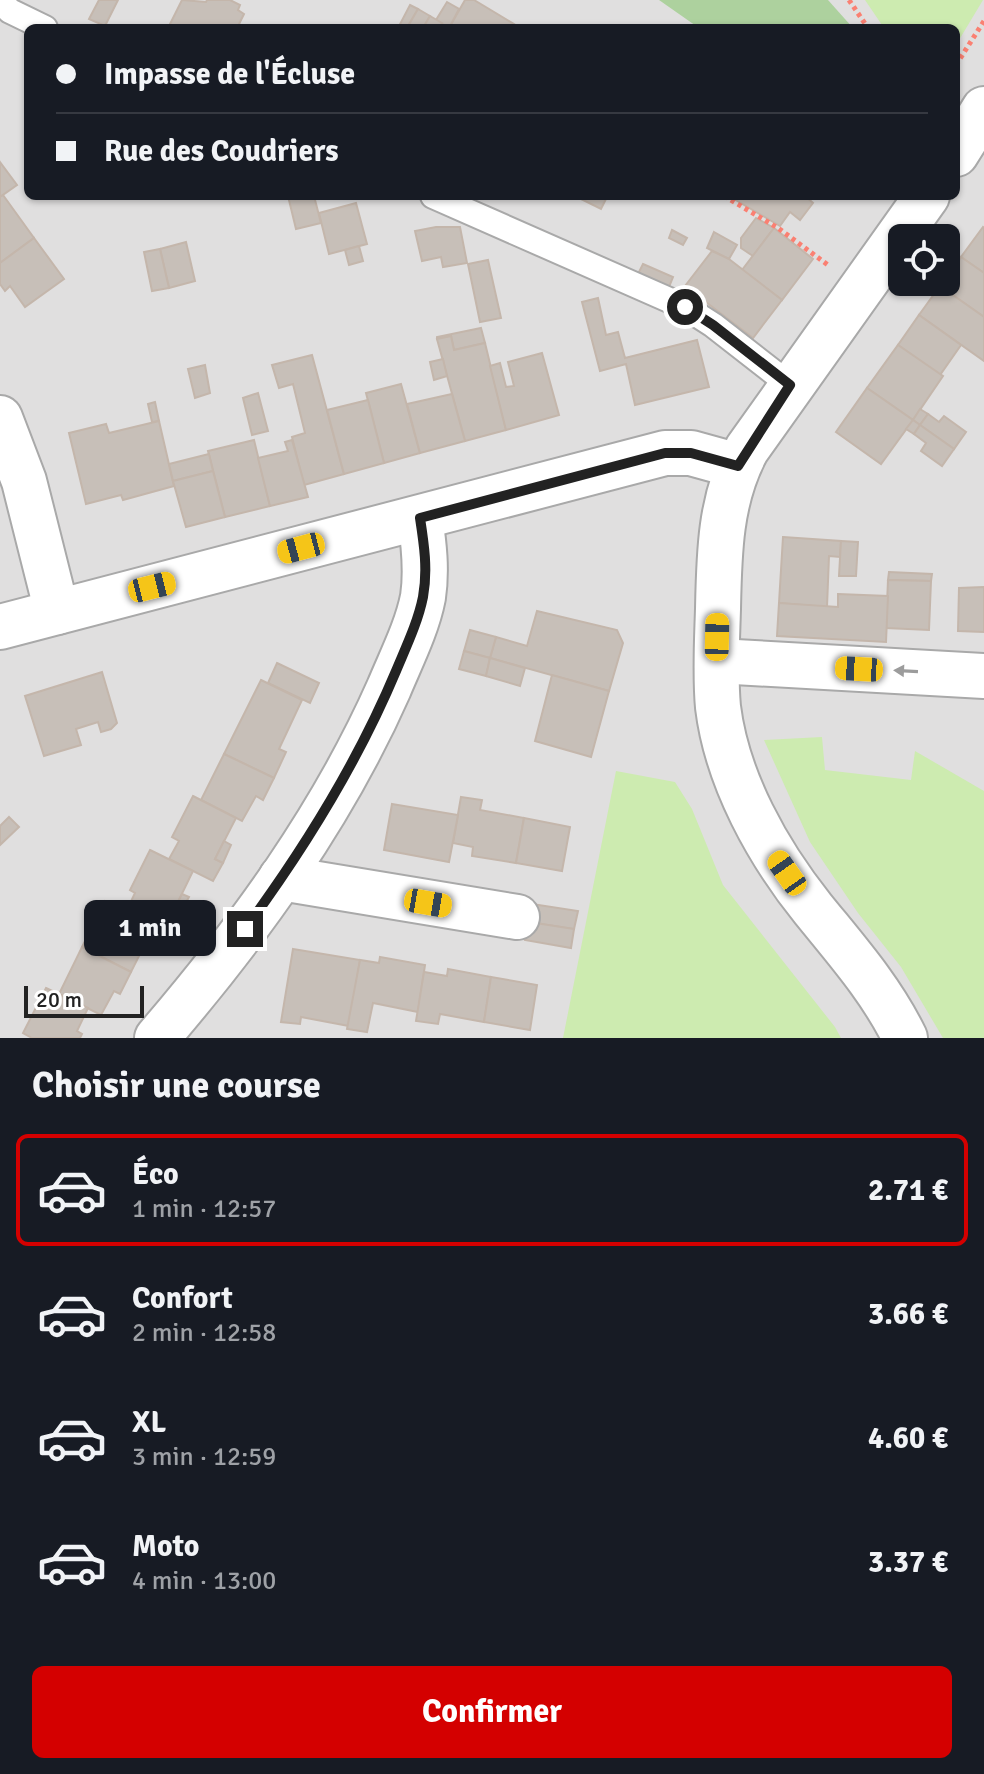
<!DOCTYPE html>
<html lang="fr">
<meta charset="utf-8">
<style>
body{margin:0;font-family:Signika,sans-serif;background:#242831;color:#f1f3f6;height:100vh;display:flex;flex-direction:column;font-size:30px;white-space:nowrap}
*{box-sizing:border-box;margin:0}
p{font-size:26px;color:#9ea1a6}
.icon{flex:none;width:44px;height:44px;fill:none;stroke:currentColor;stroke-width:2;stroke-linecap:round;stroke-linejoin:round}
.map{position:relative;height:1038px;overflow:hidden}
.details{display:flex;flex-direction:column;background:#171b24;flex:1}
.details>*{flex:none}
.banner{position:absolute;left:24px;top:24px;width:936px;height:176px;border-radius:12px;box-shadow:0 2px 6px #0004;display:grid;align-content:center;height:176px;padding:0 32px;background:#171b24}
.tools{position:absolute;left:888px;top:224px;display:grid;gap:16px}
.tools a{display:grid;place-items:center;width:72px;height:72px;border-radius:12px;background:#171b24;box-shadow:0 2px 6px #0004;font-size:40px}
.scale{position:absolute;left:24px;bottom:20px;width:120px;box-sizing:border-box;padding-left:8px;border:4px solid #222;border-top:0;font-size:22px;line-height:28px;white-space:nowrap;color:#222;-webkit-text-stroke:6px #fff;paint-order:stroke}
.end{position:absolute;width:36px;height:36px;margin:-18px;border:10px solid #222;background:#fff;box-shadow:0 0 0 4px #fff}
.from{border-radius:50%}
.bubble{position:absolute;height:56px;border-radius:12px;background:#171b24;box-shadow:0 2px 6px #0004;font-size:26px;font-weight:700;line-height:56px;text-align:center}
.car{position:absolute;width:24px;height:48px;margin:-24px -12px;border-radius:10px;box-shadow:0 0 6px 2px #0007;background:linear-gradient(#f5c518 24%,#345 0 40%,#f5c518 0 76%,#345 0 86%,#f5c518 0)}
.banner b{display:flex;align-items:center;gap:28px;height:76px;font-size:30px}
.banner b+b{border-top:2px solid #363941}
.banner i{width:20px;height:20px;background:#f1f3f6}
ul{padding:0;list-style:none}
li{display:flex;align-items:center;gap:24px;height:112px;margin:0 16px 12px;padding:0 16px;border:4px solid transparent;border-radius:12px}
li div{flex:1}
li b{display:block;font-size:30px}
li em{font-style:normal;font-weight:700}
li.active{border-color:#d40000}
li>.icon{width:72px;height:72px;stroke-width:1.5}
h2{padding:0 32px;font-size:36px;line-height:96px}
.button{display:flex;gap:16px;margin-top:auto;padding:16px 32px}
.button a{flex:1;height:92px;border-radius:12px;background:#d40000;color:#fff;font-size:32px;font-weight:700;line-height:92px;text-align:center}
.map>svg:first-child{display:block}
.residential{fill:#e0dfdf;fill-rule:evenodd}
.grass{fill:#cdebb0}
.forest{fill:#add19e}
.building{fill:#c7bfb8;stroke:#c4b6ab;stroke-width:2}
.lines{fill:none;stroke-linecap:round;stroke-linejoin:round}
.service-casing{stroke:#a9a9a9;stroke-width:28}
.minor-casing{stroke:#a9a9a9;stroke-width:48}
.tertiary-casing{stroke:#a9a9a9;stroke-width:48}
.path{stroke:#fa8072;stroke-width:5;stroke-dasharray:4 4;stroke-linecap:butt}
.service{stroke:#fff;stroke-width:24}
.minor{stroke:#fff;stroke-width:44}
.tertiary{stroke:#fff;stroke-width:44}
.oneway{fill:#9c9c9c}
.route{stroke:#222;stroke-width:10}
</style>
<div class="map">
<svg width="984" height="1038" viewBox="0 0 984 1038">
<rect width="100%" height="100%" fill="#f2efe9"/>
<path class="residential" d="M0 0H984V1038H0ZM28 28H956V196H28ZM902 238H946V282H902Z"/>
<g class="grass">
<path d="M865 0H983L956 45V28H884Z"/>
<path d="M822 737 825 770 911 780 915 751 984 791V1038H943L901 967 858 913 810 842 764 740Z"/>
<path d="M616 771 675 782 692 809 723 885 835 1027 841 1038H563Z"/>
</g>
<path class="forest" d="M659 0H828L853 28H699Z"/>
<g class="building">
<path d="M99 0H118L105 26 89 19Z"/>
<path d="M182 0 206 2 207 0H230L240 5 238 10 244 14 239 24 246 28H168Z"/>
<path d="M465 0H474L514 24 511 28H449Z"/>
<path d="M447 2 459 9 449 28 436 20Z"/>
<path d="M410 5 418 9 407 28H398Z"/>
<path d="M418 9 430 16 423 28H407Z"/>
<path d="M430 16 442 23 439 28H423Z"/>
<path d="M0 162 17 185 0 197Z"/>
<path d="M3 195 34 238 0 263V197Z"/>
<path d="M288 196H314L321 223 296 229Z"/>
<path d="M575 196H605L607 197 601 209Z"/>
<path d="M729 196H805L813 203 800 220 790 212 780 226Z"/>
<path d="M356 203 367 244 329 254 319 213Z"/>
<path d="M756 218 774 228 753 256 741 248V238Z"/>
<path d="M436 227H460L467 263 443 267 441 257 422 261 415 231Z"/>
<path d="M983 227 984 228V273L961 257Z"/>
<path d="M774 228 813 259 782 300 742 270Z"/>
<path d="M672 230 687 238 683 245 669 238Z"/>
<path d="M714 232 737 245 729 259 707 248Z"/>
<path d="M34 238 64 279 25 307 10 286 5 291 0 284V263Z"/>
<path d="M186 242 195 281 169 288 160 249Z"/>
<path d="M359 246 363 261 349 265 345 250Z"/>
<path d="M160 249 169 288 152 291 144 252Z"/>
<path d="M712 251 729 259 782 300 753 338 685 286Z"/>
<path d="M961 257 984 273V317L940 286 946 282Z"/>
<path d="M488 260 501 318 480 322 468 264Z"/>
<path d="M643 264 673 277 669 287 638 274Z"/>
<path d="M940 286 984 317V361L919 315Z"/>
<path d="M598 298 606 335 618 332 625 358 697 340 709 387 635 405 626 364 600 371 582 302Z"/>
<path d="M919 315 961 345 940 375 898 345Z"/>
<path d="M481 328 485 343 454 350 451 336 437 339V337Z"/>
<path d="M451 336 454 350 485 343 506 430 465 441 437 339Z"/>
<path d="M898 345 943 376 913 420 867 388Z"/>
<path d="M542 353 559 415 506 430 490 366 500 363 506 387 514 386 508 362Z"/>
<path d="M312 355 344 474 304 485 292 437 305 433 293 384 279 388 272 365Z"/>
<path d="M443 359 447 376 434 380 430 362Z"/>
<path d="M205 365 210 393 195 398 188 369Z"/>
<path d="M401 384 420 453 384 463 366 393Z"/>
<path d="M867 388 913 420 881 464 836 432Z"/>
<path d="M258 393 268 431 252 435 243 398Z"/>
<path d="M452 394 465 441 420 453 407 404Z"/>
<path d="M368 400 384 463 344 474 327 410Z"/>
<path d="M155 402 159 421 152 422 148 404Z"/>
<path d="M920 409 928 414 920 425 913 420Z"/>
<path d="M928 414 939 422 944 416 966 432 954 449 920 425Z"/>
<path d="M913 420 920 425 914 434 906 429Z"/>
<path d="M159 421 174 486 123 500 121 495 86 504 69 433 106 424 109 433Z"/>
<path d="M920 425 954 449 942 466 921 451 926 443 914 434Z"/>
<path d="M254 440 270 506 225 517 208 451Z"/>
<path d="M292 440 308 497 270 506 258 458 288 451 285 442Z"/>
<path d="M209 454 213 471 173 481 169 464Z"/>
<path d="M213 471 225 517 186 527 173 481Z"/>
<path d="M783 537 841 541 840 557 829 556 827 607 779 603Z"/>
<path d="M841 541 858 542 856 576H839Z"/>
<path d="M889 572 932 574 931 581 888 580Z"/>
<path d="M888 580 931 581 929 630 886 628Z"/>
<path d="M984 587V632L958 631 959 588Z"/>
<path d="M838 594 888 596 886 642 777 636 779 603 838 607Z"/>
<path d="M537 611 617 630 623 643 609 691 490 658 496 637 527 646Z"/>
<path d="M470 630 496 637 490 658 464 651Z"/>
<path d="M464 651 490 658 486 676 459 669Z"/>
<path d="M490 658 525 668 520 686 486 676Z"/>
<path d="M277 663 319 683 310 703 268 683Z"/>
<path d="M102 672 117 723 111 729 101 732 98 722 76 729 81 745 44 756 25 696Z"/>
<path d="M552 675 609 691 591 757 535 741Z"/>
<path d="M261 680 302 700 279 749 286 752 274 778 224 754Z"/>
<path d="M224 754 274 778 263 800 256 796 242 821 201 800Z"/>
<path d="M193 796 236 818 215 859 223 863 213 881 169 859 179 841 172 837Z"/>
<path d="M461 797 482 800 480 810 524 818 516 863 472 856 473 847 453 843Z"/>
<path d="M392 804 458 815 449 862 384 850Z"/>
<path d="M9 817 19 827 0 845V826Z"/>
<path d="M524 818 570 827 562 871 516 863Z"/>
<path d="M224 841 231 845 223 863 215 859Z"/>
<path d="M150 850 193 871 173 912 179 915 169 934 126 912 135 893 130 890Z"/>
<path d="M182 894 189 897 179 915 173 912Z"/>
<path d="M105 901 148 923 136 945 143 948 131 972 82 947Z"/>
<path d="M532 904 578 911 574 929 529 922Z"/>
<path d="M529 922 574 929 571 948 525 940Z"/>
<path d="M82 947 131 972 120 994 114 991 101 1015 59 994Z"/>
<path d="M293 949 360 960 349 1026 301 1017 300 1024 281 1022Z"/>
<path d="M380 957 425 965 418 1012 373 1003 367 1032 347 1029 360 960 379 963Z"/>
<path d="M448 969 491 977 484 1022 440 1014 438 1024 416 1021 424 972 447 976Z"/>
<path d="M491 977 537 985 530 1030 484 1022Z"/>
<path d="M46 988 88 1008 77 1031 82 1034 80 1038H32L23 1033Z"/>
</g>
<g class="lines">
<g class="service-casing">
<g id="service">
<path d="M0 1 10 11 45 28"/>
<path d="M433 196 685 307 713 325 790 385"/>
</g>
</g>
<g class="minor-casing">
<g id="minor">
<path d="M0 418 24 481 57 612"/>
<path d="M0 627 665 453H691L738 466"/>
<path d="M717 661 984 676"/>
<path d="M281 878 517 917"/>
<path d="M157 1038C248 932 332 817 389 688 401 659 417 628 423 597 427 570 424 544 420 518"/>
</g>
</g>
<g class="tertiary-casing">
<g id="tertiary">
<path d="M956 154 984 109"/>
<path d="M905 1038C881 989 847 951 813 909 768 853 727 780 718 707 715 675 717 642 718 609 719 554 720 498 747 449L927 196"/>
</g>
</g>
<g class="path">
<path d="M849 0 868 28"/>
<path d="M956 65 984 21"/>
<path d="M724 196 778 228 828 265"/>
</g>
<use href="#service" class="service"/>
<use href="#minor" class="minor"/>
<use href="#tertiary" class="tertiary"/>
</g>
<defs><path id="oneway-solid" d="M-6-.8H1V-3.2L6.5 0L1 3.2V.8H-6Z" transform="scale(2)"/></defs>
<use class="oneway" href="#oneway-solid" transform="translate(906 671) rotate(-177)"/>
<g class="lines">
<path class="route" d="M245 929C304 849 357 764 396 671 406 647 418 622 423 597 428 570 424 544 420 518L665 453H691L738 466 790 385 713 325 685 307"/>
</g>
</svg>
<div class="tools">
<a><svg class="icon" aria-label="locate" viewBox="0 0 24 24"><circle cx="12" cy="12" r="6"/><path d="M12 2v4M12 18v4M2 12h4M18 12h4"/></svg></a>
</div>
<div class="scale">20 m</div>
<i class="end from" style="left:685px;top:307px"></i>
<i class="end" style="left:245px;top:929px"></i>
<div class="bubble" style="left:84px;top:900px;width:132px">1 min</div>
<i class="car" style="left:301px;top:548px;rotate:255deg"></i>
<i class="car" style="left:152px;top:587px;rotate:76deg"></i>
<i class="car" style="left:717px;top:637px;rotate:1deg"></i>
<i class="car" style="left:859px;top:669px;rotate:273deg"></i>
<i class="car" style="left:787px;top:873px;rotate:325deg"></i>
<i class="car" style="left:428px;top:903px;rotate:100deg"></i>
<div class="banner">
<b><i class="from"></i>Impasse de l'Écluse</b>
<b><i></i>Rue des Coudriers</b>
</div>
</div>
<section class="details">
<h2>Choisir une course</h2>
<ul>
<li class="active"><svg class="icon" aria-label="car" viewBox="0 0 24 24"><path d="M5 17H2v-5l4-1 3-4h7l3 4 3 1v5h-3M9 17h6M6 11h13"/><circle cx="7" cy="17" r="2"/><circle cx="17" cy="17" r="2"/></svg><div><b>Éco</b><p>1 min · 12:57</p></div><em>2.71 €</em></li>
<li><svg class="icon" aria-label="car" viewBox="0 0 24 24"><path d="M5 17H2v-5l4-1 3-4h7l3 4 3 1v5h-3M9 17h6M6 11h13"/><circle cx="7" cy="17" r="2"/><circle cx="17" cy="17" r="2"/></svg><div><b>Confort</b><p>2 min · 12:58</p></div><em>3.66 €</em></li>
<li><svg class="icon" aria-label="car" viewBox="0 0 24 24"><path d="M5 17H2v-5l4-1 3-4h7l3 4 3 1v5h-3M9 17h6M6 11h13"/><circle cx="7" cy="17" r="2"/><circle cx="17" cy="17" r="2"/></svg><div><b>XL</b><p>3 min · 12:59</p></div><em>4.60 €</em></li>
<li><svg class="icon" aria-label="car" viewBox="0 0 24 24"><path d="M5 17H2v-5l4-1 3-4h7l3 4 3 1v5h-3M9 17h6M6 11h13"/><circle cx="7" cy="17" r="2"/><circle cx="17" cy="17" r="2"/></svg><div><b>Moto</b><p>4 min · 13:00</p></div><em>3.37 €</em></li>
</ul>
<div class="button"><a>Confirmer</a></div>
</section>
